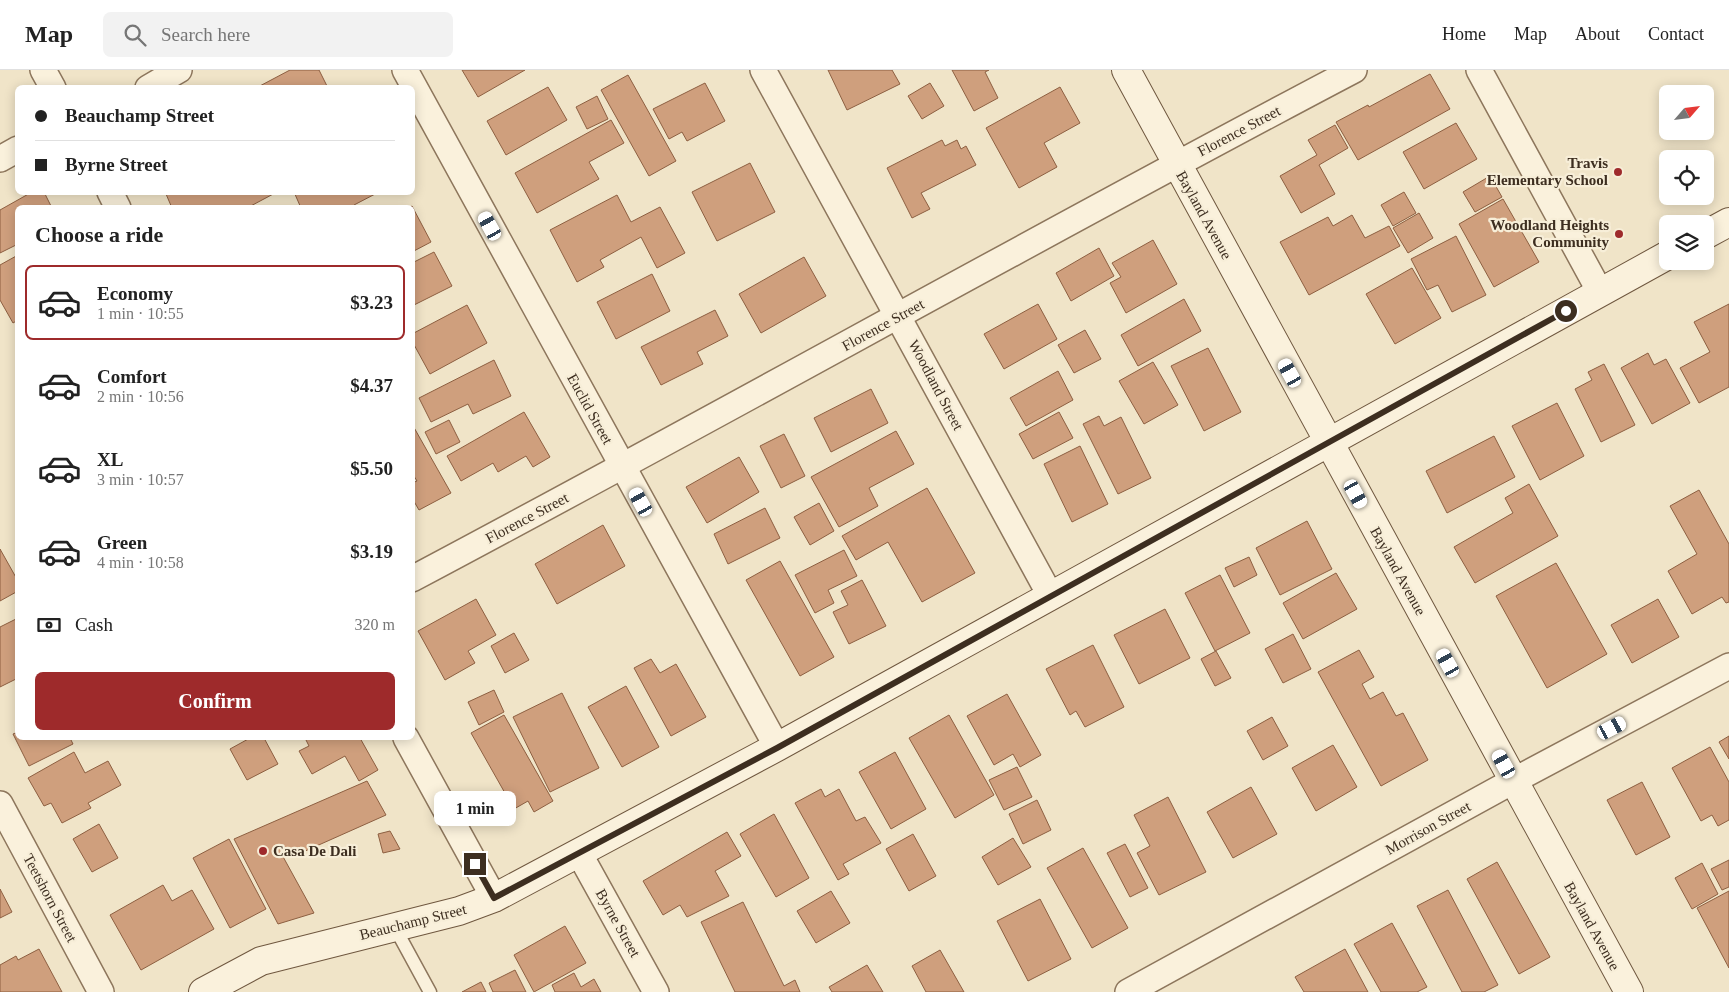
<!DOCTYPE html>
<meta charset="utf-8">
<style>
body{margin:0;font-family:"Times New Roman",serif;background:#f2f2f2;color:#222;height:100vh;display:flex;flex-direction:column;font-size:19px;white-space:nowrap}
*{box-sizing:border-box;margin:0}
p{font-size:16px;color:#767676}
.icon{flex:none;width:28px;height:28px;fill:none;stroke:currentColor;stroke-width:2;stroke-linecap:round;stroke-linejoin:round}
.map{position:relative;flex:1;overflow:hidden}
.sheet{position:absolute;left:15px;top:135px;width:400px;height:535px;display:flex;flex-direction:column;background:#fff;border-radius:8px;box-shadow:0 2px 12px #0003}
.sheet>*{flex:none}
.banner{position:absolute;left:15px;top:15px;width:400px;height:110px;border-radius:8px;box-shadow:0 2px 12px #0003;display:grid;align-content:center;height:110px;padding:0 20px;background:#fff}
.needle{width:32px;rotate:62deg}
.tools{position:absolute;left:1659px;top:15px;display:grid;gap:10px}
.tools a{display:grid;place-items:center;width:55px;height:55px;border-radius:8px;background:#fff;box-shadow:0 2px 12px #0003;font-size:25px}
.end{position:absolute;width:22px;height:22px;margin:-11px;border:6px solid #3d2e20;background:#fff;box-shadow:0 0 0 2px #fff}
.from{border-radius:50%}
.bubble{position:absolute;height:35px;border-radius:8px;background:#fff;box-shadow:0 2px 12px #0003;font-size:16px;font-weight:700;line-height:35px;text-align:center}
.car{position:absolute;width:15px;height:30px;margin:-15px -8px;border-radius:6px;box-shadow:0 0 4px 1px #0007;background:linear-gradient(#fff 24%,#345 0 40%,#fff 0 76%,#345 0 86%,#fff 0)}
.banner b{display:flex;align-items:center;gap:18px;height:48px;font-size:19px}
.banner b+b{border-top:1px solid #e0e0e0}
.banner i{width:12px;height:12px;background:#222}
ul{padding:0;list-style:none}
li{display:flex;align-items:center;gap:15px;height:75px;margin:0 10px 8px;padding:0 10px;border:2px solid transparent;border-radius:8px}
li div{flex:1}
li b{display:block;font-size:19px}
li em{font-style:normal;font-weight:700}
li.selected{border-color:#9e2a2b}
li>.icon{width:45px;height:45px;stroke-width:1.5}
h2{padding:0 20px;font-size:22px;line-height:60px}
.pay{display:flex;align-items:center;gap:12px;height:55px;padding:0 20px;font-size:19px}
.pay p{margin-inline-start:auto}
.action{display:flex;gap:10px;margin-top:auto;padding:10px 20px}
.action a{flex:1;height:58px;border-radius:8px;background:#9e2a2b;color:#fff;font-size:20px;font-weight:700;line-height:58px;text-align:center}
header{display:flex;align-items:center;gap:30px;box-sizing:border-box;height:70px;padding:0 25px;background:#fff;border-bottom:1px solid #e0e0e0}
header strong{font-size:24px}
nav{display:flex;gap:28px;margin-inline-start:auto;font-size:18px}
.search{width:350px;height:45px;background:#f2f2f2;display:flex;align-items:center;gap:12px;box-sizing:border-box;padding:0 18px;border-radius:8px;color:#767676;font-size:19px}
.map>svg:first-child{display:block}
.building{fill:#cf9f7d;stroke:#8d5f41}
.lines{fill:none;stroke-linecap:round;stroke-linejoin:round}
.lane-casing{stroke:#8d765c;stroke-width:15}
.street-casing{stroke:#8d765c;stroke-width:28}
.secondary-casing{stroke:#6f573f;stroke-width:30}
.lane{stroke:#faf1dc;stroke-width:12}
.street{stroke:#faf1dc;stroke-width:25}
.secondary{stroke:#faf1dc;stroke-width:28}
.route{stroke:#3d2e20;stroke-width:6}
.poi-dot{fill:#9e2a2b;stroke:#f7eed8;stroke-width:2}
.labels{text-anchor:middle;dominant-baseline:central;stroke-width:4.5;stroke-linejoin:round;paint-order:stroke}
.street-label{font-size:15px;fill:#3d2e20;stroke:#f7eed8}
.poi-label{font-size:15px;font-weight:bold;fill:#3d2e20;stroke:#f7eed8;text-anchor:end}
</style>
<header>
<strong>Map</strong>
<div class="search"><svg class="icon" aria-label="search" viewBox="0 0 24 24"><circle cx="10" cy="10" r="6"/><path d="M15 15l6 6"/></svg>Search here</div>
<nav><a>Home</a><a>Map</a><a>About</a><a>Contact</a></nav>
</header>
<div class="map">
<svg width="1729" height="922" viewBox="0 0 1729 922">
<rect width="100%" height="100%" fill="#f0e4c8"/>
<g class="building">
<path d="M290 0H319L328 18H256Z"/>
<path d="M462 0H525L478 27Z"/>
<path d="M828 0H892L900 14 847 40Z"/>
<path d="M952 0H989L985 2 998 28 974 41Z"/>
<path d="M1430 4 1450 39 1358 90 1336 52 1368 35 1369 37Z"/>
<path d="M628 5 676 91 649 106 601 20Z"/>
<path d="M705 13 725 51 687 71 682 62 669 69 653 39Z"/>
<path d="M930 13 944 36 922 49 908 26Z"/>
<path d="M548 17 567 50 506 85 487 51Z"/>
<path d="M1060 17 1080 53 1044 73 1057 97 1019 118 986 58Z"/>
<path d="M597 26 608 49 587 59 576 37Z"/>
<path d="M611 50 624 73 589 92 599 109 537 143 515 103Z"/>
<path d="M1456 53 1477 89 1424 119 1403 82Z"/>
<path d="M1335 55 1348 78 1319 95 1335 124 1301 143 1280 106 1317 85 1308 70Z"/>
<path d="M942 70 945 76 957 70 961 79 966 76 976 95 921 123 930 139 912 148 887 98Z"/>
<path d="M750 93 775 142 717 171 692 122Z"/>
<path d="M1490 106 1502 127 1475 142 1463 122Z"/>
<path d="M32 122H44L52 138H18V174L0 183V140Z"/>
<path d="M168 122H277L247 138H172L166 124Z"/>
<path d="M294 122H379L354 135 355 138H301Z"/>
<path d="M1404 122 1416 143 1393 156 1381 135Z"/>
<path d="M617 125 631 152 660 137 685 183 657 198 641 167 600 190 604 197 577 212 550 160Z"/>
<path d="M1503 129 1539 192 1494 217 1459 154Z"/>
<path d="M412 136 431 172 412 182V138H409Z"/>
<path d="M1419 143 1433 168 1408 183 1393 158Z"/>
<path d="M1352 145 1365 168 1389 156 1400 176 1309 225 1280 172 1328 147 1333 156Z"/>
<path d="M1456 166 1486 225 1452 242 1438 215 1427 220 1411 189Z"/>
<path d="M1153 170 1177 214 1126 243 1110 213 1121 207 1112 193Z"/>
<path d="M1099 178 1114 206 1071 231 1056 203Z"/>
<path d="M434 182 452 216 412 236V193Z"/>
<path d="M18 185V250L13 253 0 230V195Z"/>
<path d="M804 187 826 226 761 263 739 224Z"/>
<path d="M1412 198 1441 248 1395 274 1366 224Z"/>
<path d="M652 204 670 241 616 269 597 232Z"/>
<path d="M1184 229 1201 261 1138 296 1121 265Z"/>
<path d="M1038 234 1057 269 1004 299 984 264Z"/>
<path d="M1729 234V317L1699 333 1680 298 1710 282 1694 252Z"/>
<path d="M467 235 487 273 430 304 412 271V264Z"/>
<path d="M715 240 728 266 697 282 703 294 661 315 641 277Z"/>
<path d="M1085 260 1101 289 1074 303 1058 275Z"/>
<path d="M1208 278 1241 342 1204 361 1171 296Z"/>
<path d="M1648 283 1654 295 1666 289 1690 333 1652 354 1621 298Z"/>
<path d="M494 290 511 326 473 344 468 334 431 352 419 328Z"/>
<path d="M1153 292 1178 335 1144 354 1119 311Z"/>
<path d="M1604 294 1635 355 1601 372 1575 319 1592 310 1588 302Z"/>
<path d="M1058 301 1073 330 1026 356 1010 328Z"/>
<path d="M871 319 888 353 831 382 814 348Z"/>
<path d="M1557 333 1584 386 1540 410 1512 356Z"/>
<path d="M524 342 550 387 533 397 526 386 498 402 493 393 461 411 447 386Z"/>
<path d="M1059 342 1073 368 1033 389 1019 364Z"/>
<path d="M1099 346 1104 356 1121 347 1151 408 1118 424 1083 354Z"/>
<path d="M449 350 460 372 436 384 425 362Z"/>
<path d="M412 354 451 423 419 440 412 428V413L417 411 412 403Z"/>
<path d="M896 361 914 394 869 418 878 436 839 457 811 407Z"/>
<path d="M784 364 805 406 781 418 760 376Z"/>
<path d="M1494 366 1515 407 1447 443 1426 401Z"/>
<path d="M1080 376 1108 434 1072 452 1044 394Z"/>
<path d="M739 387 759 422 707 453 686 417Z"/>
<path d="M1529 414 1558 466 1475 513 1454 477 1513 443 1505 428Z"/>
<path d="M927 418 975 503 922 532 888 472 856 490 842 466Z"/>
<path d="M1699 420 1729 474V532L1726 533 1722 527 1692 544 1668 501 1697 484 1670 436Z"/>
<path d="M819 433 834 461 810 475 794 447Z"/>
<path d="M765 438 780 468 728 494 714 464Z"/>
<path d="M1307 451 1332 499 1280 525 1256 478Z"/>
<path d="M603 455 625 496 557 534 535 494Z"/>
<path d="M0 479 18 511V521L0 531Z"/>
<path d="M844 480 857 506 828 520 834 533 815 543 795 505Z"/>
<path d="M1249 487 1257 505 1234 517 1225 498Z"/>
<path d="M780 491 834 587 800 606 746 510Z"/>
<path d="M1556 493 1607 584 1547 618 1496 526Z"/>
<path d="M1336 503 1357 539 1303 569 1283 533Z"/>
<path d="M1220 505 1250 563 1215 581 1185 523Z"/>
<path d="M862 510 886 556 849 574 833 542 848 535 841 521Z"/>
<path d="M476 529 496 565 468 581 475 593 445 610 418 561Z"/>
<path d="M1658 529 1679 567 1632 593 1611 555Z"/>
<path d="M1165 539 1190 588 1139 614 1114 565Z"/>
<path d="M18 548V608L0 617V557Z"/>
<path d="M514 563 529 590 505 603 491 576Z"/>
<path d="M1293 564 1311 599 1283 613 1265 579Z"/>
<path d="M1093 575 1124 637 1085 657 1076 641 1070 645 1046 599Z"/>
<path d="M1359 580 1374 607 1362 614 1370 629 1383 622 1396 646 1403 643 1428 690 1381 716 1318 602Z"/>
<path d="M1216 581 1231 608 1215 616 1201 589Z"/>
<path d="M651 589 660 603 676 594 706 647 671 666 634 598Z"/>
<path d="M626 616 659 677 622 697 588 637Z"/>
<path d="M494 620 504 642 479 655 468 632Z"/>
<path d="M562 623 599 698 550 722 513 647Z"/>
<path d="M1007 624 1041 685 1020 697 1013 684 994 695 967 646Z"/>
<path d="M504 645 553 731 534 742 528 731 514 739 471 663Z"/>
<path d="M949 645 994 725 955 748 909 668Z"/>
<path d="M1272 647 1288 676 1263 690 1247 661Z"/>
<path d="M18 662V668H70L73 674 29 696 13 664Z"/>
<path d="M1729 666V689L1719 672Z"/>
<path d="M250 668H264L278 694 247 710 230 679Z"/>
<path d="M305 668H360L378 700 359 711 345 686 312 704 299 681 309 676Z"/>
<path d="M1333 675 1357 717 1316 741 1292 698Z"/>
<path d="M1710 677 1729 712V750L1718 756 1712 745 1701 751 1672 698Z"/>
<path d="M74 682 85 703 108 691 121 715 88 733 91 738 62 753 51 733 44 736 28 708Z"/>
<path d="M895 682 926 739 891 759 859 702Z"/>
<path d="M1017 697 1032 727 1004 740 989 710Z"/>
<path d="M367 711 386 745 294 786 291 779 281 783 314 843 278 854 234 769Z"/>
<path d="M1642 712 1670 767 1636 785 1607 730Z"/>
<path d="M1251 717 1277 764 1233 788 1207 742Z"/>
<path d="M821 719 825 727 839 719 856 751 865 747 881 773 843 794 849 804 838 810 795 733Z"/>
<path d="M1168 727 1206 802 1159 825 1137 783 1150 776 1134 745Z"/>
<path d="M1037 730 1051 760 1023 774 1009 744Z"/>
<path d="M774 744 809 808 776 827 740 764Z"/>
<path d="M99 754 118 788 92 802 73 769Z"/>
<path d="M390 761 400 779 383 783 378 764Z"/>
<path d="M727 762 741 786 715 801 729 826 687 847 680 835 663 845 643 811Z"/>
<path d="M913 764 936 806 909 821 886 779Z"/>
<path d="M1013 768 1031 797 998 815 982 787Z"/>
<path d="M229 769 266 839 230 858 193 788Z"/>
<path d="M1125 774 1148 818 1130 827 1107 783Z"/>
<path d="M1083 778 1128 858 1092 878 1047 798Z"/>
<path d="M1729 790V817L1722 820 1711 799Z"/>
<path d="M1497 792 1550 887 1519 904 1467 809Z"/>
<path d="M1702 793 1718 824 1692 839 1675 808Z"/>
<path d="M163 815 172 831 192 820 214 859 141 900 110 845Z"/>
<path d="M0 819 12 842 0 848Z"/>
<path d="M1448 820 1498 915 1484 922H1462L1417 836Z"/>
<path d="M831 821 850 853 816 873 797 841Z"/>
<path d="M1729 821V898L1697 838Z"/>
<path d="M1040 829 1071 889 1028 911 997 851Z"/>
<path d="M743 832 784 916 795 910 800 922H735L701 852Z"/>
<path d="M1392 853 1427 917 1417 922H1381L1354 874Z"/>
<path d="M565 856 586 893 534 922 514 885Z"/>
<path d="M39 879 62 922H0V895L16 886 18 890Z"/>
<path d="M1345 879 1368 922H1304L1295 907Z"/>
<path d="M940 880 964 922H926L912 896Z"/>
<path d="M867 895 883 922H832L829 917Z"/>
<path d="M515 900 526 922H493L489 913Z"/>
<path d="M574 903 581 917 594 909 601 922H555L552 915Z"/>
<path d="M481 912 486 922H462Z"/>
</g>
<g class="lines">
<g class="lane-casing">
<path id="lane" d="M394 856 430 922"/>
</g>
<g class="street-casing">
<g id="street">
<path d="M43 0 53 18"/>
<path d="M405 0 777 677"/>
<path d="M763 0 1050 525"/>
<path d="M1479 0 1600 222"/>
<path d="M148 18 179 0"/>
<path d="M0 89 18 79"/>
<path d="M110 122 118 138"/>
<path d="M412 509C727 342 1038 166 1354 0"/>
<path d="M406 668 494 828"/>
<path d="M0 734 101 922"/>
<path d="M579 783 656 922"/>
<path d="M1128 922 1513 711 1729 596"/>
</g>
</g>
<g class="secondary-casing">
<g id="secondary">
<path d="M1126 0 1629 922"/>
<path d="M1705 165 1729 152"/>
<path d="M203 922 261 891 459 841 494 828 777 677 1668 185"/>
</g>
</g>
<use href="#lane" class="lane"/>
<use href="#street" class="street"/>
<use href="#secondary" class="secondary"/>
</g>
<g class="lines">
<path class="route" d="M475 794 494 828 777 678 1566 241"/>
</g>
<g class="poi-dot">
<circle cx="1618" cy="102" r="5"/>
<circle cx="1619" cy="164" r="5"/>
<circle cx="263" cy="781" r="5"/>
</g>
<g class="labels">
<g class="street-label">
<text transform="translate(1239 61) rotate(-28)">Florence Street</text>
<text transform="translate(1204 145) rotate(61)">Bayland Avenue</text>
<text transform="translate(883 255) rotate(-29)">Florence Street</text>
<text transform="translate(936 315) rotate(62)">Woodland Street</text>
<text transform="translate(590 339) rotate(61)">Euclid Street</text>
<text transform="translate(527 448) rotate(-28)">Florence Street</text>
<text transform="translate(1398 501) rotate(61)">Bayland Avenue</text>
<text transform="translate(1428 758) rotate(-29)">Morrison Street</text>
<text transform="translate(50 828) rotate(62)">Teetshorn Street</text>
<text transform="translate(413 852) rotate(-14)">Beauchamp Street</text>
<text transform="translate(618 853) rotate(61)">Byrne Street</text>
<text transform="translate(1592 856) rotate(61)">Bayland Avenue</text>
</g>
<g class="poi-label">
<text x="1608" y="93">Travis<tspan x="1608" dy="17">Elementary School</tspan></text>
<text x="1609" y="155">Woodland Heights<tspan x="1609" dy="17">Community</tspan></text>
<text x="273" y="781" text-anchor="start">Casa De Dali</text>
</g>
</g>
</svg>
<div class="tools">
<a><svg class="needle" viewBox="-14 -14 28 28"><path d="M0-13l5 13h-10z" fill="#e53935"/><path d="M0 13l5-13h-10z" fill="#767676"/></svg></a>
<a><svg class="icon" aria-label="locate" viewBox="0 0 24 24"><circle cx="12" cy="12" r="6"/><path d="M12 2v4M12 18v4M2 12h4M18 12h4"/></svg></a>
<a><svg class="icon" aria-label="layers" viewBox="0 0 24 24"><path d="M12 4l9 5-9 5-9-5zM3 14l9 5 9-5"/></svg></a>
</div>
<i class="end from" style="left:1566px;top:241px"></i>
<i class="end" style="left:475px;top:794px"></i>
<div class="bubble" style="left:434px;top:721px;width:82px">1 min</div>
<i class="car" style="left:490px;top:156px;rotate:331deg"></i>
<i class="car" style="left:1290px;top:303px;rotate:331deg"></i>
<i class="car" style="left:1356px;top:424px;rotate:151deg"></i>
<i class="car" style="left:641px;top:432px;rotate:331deg"></i>
<i class="car" style="left:1448px;top:593px;rotate:331deg"></i>
<i class="car" style="left:1612px;top:658px;rotate:62deg"></i>
<i class="car" style="left:1504px;top:694px;rotate:331deg"></i>
<div class="banner">
<b><i class="from"></i>Beauchamp Street</b>
<b><i></i>Byrne Street</b>
</div>
<section class="sheet">
<h2>Choose a ride</h2>
<ul>
<li class="selected"><svg class="icon" aria-label="car" viewBox="0 0 24 24"><path d="M5 17H2v-5l4-1 3-4h7l3 4 3 1v5h-3M9 17h6M6 11h13"/><circle cx="7" cy="17" r="2"/><circle cx="17" cy="17" r="2"/></svg><div><b>Economy</b><p>1 min · 10:55</p></div><em>$3.23</em></li>
<li><svg class="icon" aria-label="car" viewBox="0 0 24 24"><path d="M5 17H2v-5l4-1 3-4h7l3 4 3 1v5h-3M9 17h6M6 11h13"/><circle cx="7" cy="17" r="2"/><circle cx="17" cy="17" r="2"/></svg><div><b>Comfort</b><p>2 min · 10:56</p></div><em>$4.37</em></li>
<li><svg class="icon" aria-label="car" viewBox="0 0 24 24"><path d="M5 17H2v-5l4-1 3-4h7l3 4 3 1v5h-3M9 17h6M6 11h13"/><circle cx="7" cy="17" r="2"/><circle cx="17" cy="17" r="2"/></svg><div><b>XL</b><p>3 min · 10:57</p></div><em>$5.50</em></li>
<li><svg class="icon" aria-label="car" viewBox="0 0 24 24"><path d="M5 17H2v-5l4-1 3-4h7l3 4 3 1v5h-3M9 17h6M6 11h13"/><circle cx="7" cy="17" r="2"/><circle cx="17" cy="17" r="2"/></svg><div><b>Green</b><p>4 min · 10:58</p></div><em>$3.19</em></li>
</ul>
<div class="pay"><svg class="icon" aria-label="cash" viewBox="0 0 24 24"><path d="M3 7h18v10H3z"/><circle cx="12" cy="12" r="2"/></svg>Cash<p>320 m</p></div>
<div class="action"><a>Confirm</a></div>
</section>
</div>
